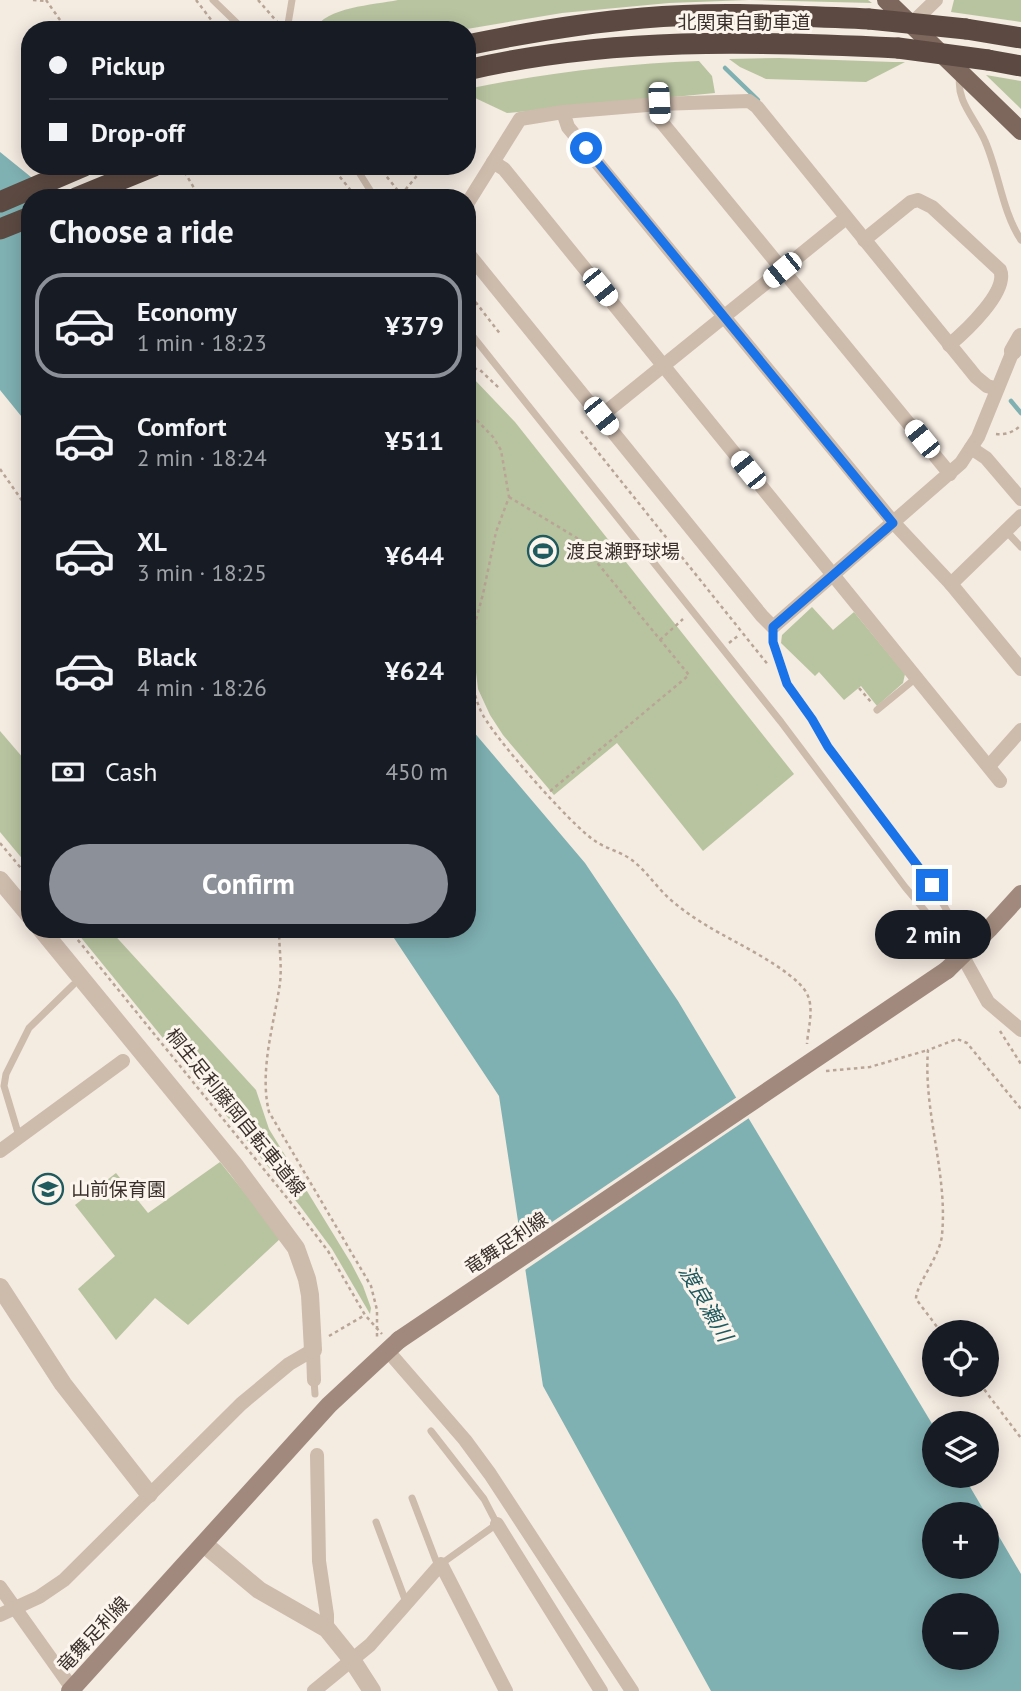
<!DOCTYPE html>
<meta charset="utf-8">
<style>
body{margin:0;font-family:"PT Sans","Noto Sans JP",sans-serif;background:#242831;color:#f1f3f6;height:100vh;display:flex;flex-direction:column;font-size:26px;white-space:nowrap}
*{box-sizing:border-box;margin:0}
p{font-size:23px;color:#9ea1a6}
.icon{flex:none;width:38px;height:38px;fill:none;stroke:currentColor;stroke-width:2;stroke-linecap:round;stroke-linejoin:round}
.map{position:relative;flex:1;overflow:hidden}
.panel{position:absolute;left:21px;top:189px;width:455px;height:749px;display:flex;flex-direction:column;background:#171b24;border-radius:28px;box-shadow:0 4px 18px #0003}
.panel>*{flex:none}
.hud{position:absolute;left:21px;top:21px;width:455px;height:154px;border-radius:28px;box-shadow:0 4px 18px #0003;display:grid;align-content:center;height:154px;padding:0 28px;background:#171b24}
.tools{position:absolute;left:922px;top:1320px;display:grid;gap:14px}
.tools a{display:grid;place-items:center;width:77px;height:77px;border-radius:50%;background:#171b24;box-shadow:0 4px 18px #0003;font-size:35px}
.end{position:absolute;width:32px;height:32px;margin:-16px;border:9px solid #1a73e8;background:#fff;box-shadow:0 0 0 4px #fff}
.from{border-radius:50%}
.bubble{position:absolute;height:49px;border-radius:24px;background:#171b24;box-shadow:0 4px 18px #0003;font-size:23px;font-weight:800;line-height:49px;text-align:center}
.car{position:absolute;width:21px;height:42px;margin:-21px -10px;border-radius:9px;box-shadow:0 0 5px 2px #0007;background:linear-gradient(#fff 24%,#345 0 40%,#fff 0 76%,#345 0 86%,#fff 0)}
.hud b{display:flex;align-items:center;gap:24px;height:66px;font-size:26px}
.hud b+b{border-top:2px solid #363941}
.hud i{width:18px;height:18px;background:#f1f3f6}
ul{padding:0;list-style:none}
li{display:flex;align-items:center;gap:21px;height:105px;margin:0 14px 10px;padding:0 14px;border:4px solid transparent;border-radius:28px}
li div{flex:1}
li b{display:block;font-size:26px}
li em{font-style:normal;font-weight:800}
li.on{border-color:#8c9099}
li>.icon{width:63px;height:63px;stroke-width:1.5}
h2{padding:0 28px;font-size:32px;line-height:84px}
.pay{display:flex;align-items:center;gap:18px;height:77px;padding:0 28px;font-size:26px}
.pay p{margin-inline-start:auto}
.button{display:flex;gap:14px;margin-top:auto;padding:14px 28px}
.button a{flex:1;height:80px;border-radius:42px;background:#8c9099;color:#fff;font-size:28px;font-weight:800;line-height:80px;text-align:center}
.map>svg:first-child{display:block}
.green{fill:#b8c4a0}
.water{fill:#7fb0b2;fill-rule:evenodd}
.pier{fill:#f4ebe1}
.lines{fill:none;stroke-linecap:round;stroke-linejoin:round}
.stream{stroke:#7fb0b2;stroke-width:4.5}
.path{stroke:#b9a596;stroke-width:2.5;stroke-dasharray:3.5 3.5;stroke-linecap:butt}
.service{stroke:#cdbbac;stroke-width:7}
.minor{stroke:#cdbbac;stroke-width:14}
.tertiary{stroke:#cdbbac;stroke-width:18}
.secondary{stroke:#a18a7d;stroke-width:18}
.primary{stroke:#7d675c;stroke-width:18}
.motorway{stroke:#5c4a42;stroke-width:21}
.secondary-bridge{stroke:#a18a7d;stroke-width:18}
.motorway-bridge{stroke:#5c4a42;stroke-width:21}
.route{stroke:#1a73e8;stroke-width:9}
.labels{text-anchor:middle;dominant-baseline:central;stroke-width:6;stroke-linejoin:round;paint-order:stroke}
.street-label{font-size:19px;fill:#3b302b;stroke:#fbf5ee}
.poi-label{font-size:19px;fill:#3b302b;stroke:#fbf5ee;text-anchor:start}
.water-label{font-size:21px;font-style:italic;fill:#1f5a5e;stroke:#fbf5ee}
</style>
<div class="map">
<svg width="1021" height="1691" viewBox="0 0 1021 1691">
<rect width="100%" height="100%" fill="#f4ebe1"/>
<g class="green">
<path d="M398 0H868L872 3 749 0 669 3 562 13 461 30H314C326 7 373 5 398 0Z"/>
<path d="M954 0H1021V22L951 12Z"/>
<path d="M779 58 893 62H905L866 82 766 79 740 67 729 59Z"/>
<path d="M699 61 712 76 715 93 507 113 473 97 467 99V89C544 73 621 64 699 61Z"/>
<path d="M986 75 1021 81V109L1020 108Z"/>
<path d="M467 374 473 378 515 422 794 774 703 851 617 743 554 795 503 735 490 715 478 689 474 656 467 637Z"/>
<path d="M812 607 833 630 854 612 905 674 903 683 877 706 861 686 844 700 819 672 815 676 781 643 782 635Z"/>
<path d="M0 731 30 766V868L0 832Z"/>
<path d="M74 929H109L256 1090 269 1129 351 1263 363 1286 371 1308 370 1314 332 1249 300 1206Z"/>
<path d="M220 1162 281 1238 188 1325 155 1298 116 1340 78 1289 115 1256 75 1205 116 1173 148 1213Z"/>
</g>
<g class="water">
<path d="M0 152 57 198H30V427L0 390Z"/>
<path d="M467 724 585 863 678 1001 934 1427V1475H963L986 1514H934V1566H987V1516L1021 1574V1691H711L543 1386 499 1096 388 929H467ZM934 1605H987V1657H934Z"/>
</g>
<path class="pier" d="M740 1095 752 1116 522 1272 518 1245Z"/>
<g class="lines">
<g class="stream">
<path d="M725 68 758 100"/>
<path d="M1011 401 1021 413"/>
</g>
<g class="path">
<path d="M33 0 46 1"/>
<path d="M46 0 67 30"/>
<path d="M196 0 219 30"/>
<path d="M258 0 279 24"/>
<path d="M181 166 200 198"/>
<path d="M331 166 357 198"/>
<path d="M378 166 404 198"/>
<path d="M401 195 425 166"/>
<path d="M467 291 501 335"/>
<path d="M467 366 480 370 499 388"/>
<path d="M467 410 493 437 501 450 509 497 496 532 483 594 469 646"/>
<path d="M581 431 769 666"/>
<path d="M996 434C1006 435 1014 432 1021 425"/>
<path d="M0 469 30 512"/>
<path d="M509 497 577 538 689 675 548 793"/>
<path d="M660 640 683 619"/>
<path d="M729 643 739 635"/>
<path d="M467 647C471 668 471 688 480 709 489 733 573 827 595 841 605 848 618 851 629 858 641 866 649 877 659 888 673 904 691 916 709 927 734 942 792 969 806 992 815 1007 808 1028 807 1044"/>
<path d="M859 688 871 702"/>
<path d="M0 843 30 879"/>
<path d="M69 929 296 1209 328 1251 365 1315 382 1334"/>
<path d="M279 929C279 947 282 966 280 983 274 1025 259 1070 269 1112L371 1286 377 1310V1337"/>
<path d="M1000 1031 1021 1064"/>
<path d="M826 1071 870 1067 928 1050"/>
<path d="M941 1332 916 1299C916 1284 940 1257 942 1235 948 1173 923 1112 928 1050L957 1039 967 1043 1021 1109"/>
<path d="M329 1336 365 1315"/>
<path d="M980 1384 1021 1438"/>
</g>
<g class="service">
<path d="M213 0 244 30"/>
<path d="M287 30 292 0"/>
<path d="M960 75C955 101 976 119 985 141 999 173 1002 211 1021 240"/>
<path d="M355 166 375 198"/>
<path d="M467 329 781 722 905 887 962 955"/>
<path d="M1006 531 1021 547"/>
<path d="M773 628V642L787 684 812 719 824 741 932 885 964 940 963 949"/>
<path d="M877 710 916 678"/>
<path d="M19 1136 4 1086 6 1074 29 1028 73 985"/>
<path d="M314 1380 315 1394"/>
<path d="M431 1431 484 1499 497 1524 441 1564"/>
<path d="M412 1498 438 1566"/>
<path d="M376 1522 406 1602"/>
</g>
<g class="minor">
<path d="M910 25 936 0"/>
<path d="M659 104V119L950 474"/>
<path d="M563 112 568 127 893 522 951 584 1021 669"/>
<path d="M493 162 504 169 1000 781"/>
<path d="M467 204 520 119 563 112 659 104 749 101 757 107 976 377 987 386 997 389"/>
<path d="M864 240 911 202 918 200 932 207 1000 270C1009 291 965 332 949 345"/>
<path d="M467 252 762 616 773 627 961 463 978 437 1013 351"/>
<path d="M601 416 846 218"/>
<path d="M971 448 986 458 1021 499"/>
<path d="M951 584 1021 516"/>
<path d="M989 766 1021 730"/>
<path d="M962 955 988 1002 1021 1030"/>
<path d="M0 1151 123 1061"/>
<path d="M387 1350 465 1440 490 1474 632 1691"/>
<path d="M317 1455 319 1561 327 1615V1629"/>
<path d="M497 1524 601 1691"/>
<path d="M0 1587 74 1691"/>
<path d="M0 1615 39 1597 64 1580 241 1404 289 1364 313 1350 314 1380"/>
<path d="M314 1691 370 1645 441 1564 506 1691"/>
</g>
<g class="tertiary">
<path d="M1013 351 1021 337"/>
<path d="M0 880 30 916"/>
<path d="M41 929 236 1167 296 1248 307 1279 310 1295 313 1350"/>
<path d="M0 1287 63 1384 149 1494"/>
<path d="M204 1544 259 1590 327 1629 352 1660 372 1691"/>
</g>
<g class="secondary">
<path d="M947 970 990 928 1021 894"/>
<path d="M70 1691 329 1405 399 1340"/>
</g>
<path class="primary" d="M886 0 1021 131"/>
<g class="motorway">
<path d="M966 29 1021 38"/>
<path d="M467 45C525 33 584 23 643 18 718 11 793 16 869 19"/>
<path d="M988 60 1021 66"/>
<path d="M467 70C608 37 755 41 898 48"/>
<path d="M76 198 154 166"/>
<path d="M0 202 84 166"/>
<path d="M0 229 30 217"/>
</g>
<path class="secondary-bridge" d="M399 1340 947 970"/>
<g class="motorway-bridge">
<path d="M869 19 966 29"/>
<path d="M898 48 988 60"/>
</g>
</g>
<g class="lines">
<path class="route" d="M586 148 893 523 773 627V642L787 684 812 719 828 747 932 885"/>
</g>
<defs>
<g id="stadium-ring" transform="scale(1.575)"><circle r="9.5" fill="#fbf5ee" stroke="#1f5a5e" stroke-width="1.5"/><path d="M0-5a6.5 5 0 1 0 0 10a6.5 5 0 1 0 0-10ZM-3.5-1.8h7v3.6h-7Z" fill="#1f5a5e"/></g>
<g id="school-ring" transform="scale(1.575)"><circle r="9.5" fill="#fbf5ee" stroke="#1f5a5e" stroke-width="1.5"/><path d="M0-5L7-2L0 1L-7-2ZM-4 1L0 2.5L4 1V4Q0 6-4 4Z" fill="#1f5a5e"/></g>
</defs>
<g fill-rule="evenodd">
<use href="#stadium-ring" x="543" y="551"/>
<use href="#school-ring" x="48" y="1189"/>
</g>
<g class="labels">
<g class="street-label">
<text x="744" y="22">北関東自動車道</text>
<text transform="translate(236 1112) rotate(51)">桐生足利藤岡自転車道線</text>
<text transform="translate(506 1243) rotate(-34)">竜舞足利線</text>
<text transform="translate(93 1634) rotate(-47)">竜舞足利線</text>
</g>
<g class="poi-label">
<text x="566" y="551">渡良瀬野球場</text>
<text x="71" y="1189">山前保育園</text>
</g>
<g class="water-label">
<text transform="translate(706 1303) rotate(60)">渡良瀬川</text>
</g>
</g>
</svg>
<div class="tools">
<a><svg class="icon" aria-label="locate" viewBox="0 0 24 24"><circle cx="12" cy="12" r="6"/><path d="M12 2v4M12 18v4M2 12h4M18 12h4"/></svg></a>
<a><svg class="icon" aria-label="layers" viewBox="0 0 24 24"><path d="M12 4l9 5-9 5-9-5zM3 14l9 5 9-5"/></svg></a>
<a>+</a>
<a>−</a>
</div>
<i class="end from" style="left:586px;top:148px"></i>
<i class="end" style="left:932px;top:885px"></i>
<div class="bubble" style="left:875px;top:910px;width:116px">2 min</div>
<i class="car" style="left:659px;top:103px;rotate:177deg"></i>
<i class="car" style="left:782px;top:270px;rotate:231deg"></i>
<i class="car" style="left:600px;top:287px;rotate:141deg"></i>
<i class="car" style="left:601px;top:416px;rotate:141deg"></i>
<i class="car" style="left:922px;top:439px;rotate:321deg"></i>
<i class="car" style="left:748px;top:470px;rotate:321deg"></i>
<div class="hud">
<b><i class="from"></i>Pickup</b>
<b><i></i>Drop-off</b>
</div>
<section class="panel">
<h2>Choose a ride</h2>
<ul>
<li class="on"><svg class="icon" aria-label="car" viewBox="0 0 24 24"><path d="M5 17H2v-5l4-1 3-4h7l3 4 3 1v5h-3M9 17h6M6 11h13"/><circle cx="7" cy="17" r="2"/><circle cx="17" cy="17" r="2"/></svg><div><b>Economy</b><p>1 min · 18:23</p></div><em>¥379</em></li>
<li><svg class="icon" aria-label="car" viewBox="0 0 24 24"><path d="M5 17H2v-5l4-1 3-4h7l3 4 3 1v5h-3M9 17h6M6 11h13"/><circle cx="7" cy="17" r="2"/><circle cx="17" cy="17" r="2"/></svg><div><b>Comfort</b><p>2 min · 18:24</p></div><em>¥511</em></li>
<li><svg class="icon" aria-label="car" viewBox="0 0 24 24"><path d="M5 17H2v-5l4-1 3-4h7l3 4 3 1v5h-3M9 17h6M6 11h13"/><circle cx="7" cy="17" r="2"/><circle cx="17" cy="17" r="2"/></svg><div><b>XL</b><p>3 min · 18:25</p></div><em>¥644</em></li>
<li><svg class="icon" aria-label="car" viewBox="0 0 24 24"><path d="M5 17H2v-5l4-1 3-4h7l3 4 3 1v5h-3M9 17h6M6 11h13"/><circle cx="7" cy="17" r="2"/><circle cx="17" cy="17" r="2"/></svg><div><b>Black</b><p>4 min · 18:26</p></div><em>¥624</em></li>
</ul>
<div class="pay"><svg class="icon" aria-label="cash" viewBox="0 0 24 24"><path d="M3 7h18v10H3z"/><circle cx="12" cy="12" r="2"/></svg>Cash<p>450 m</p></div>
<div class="button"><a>Confirm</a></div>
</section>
</div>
